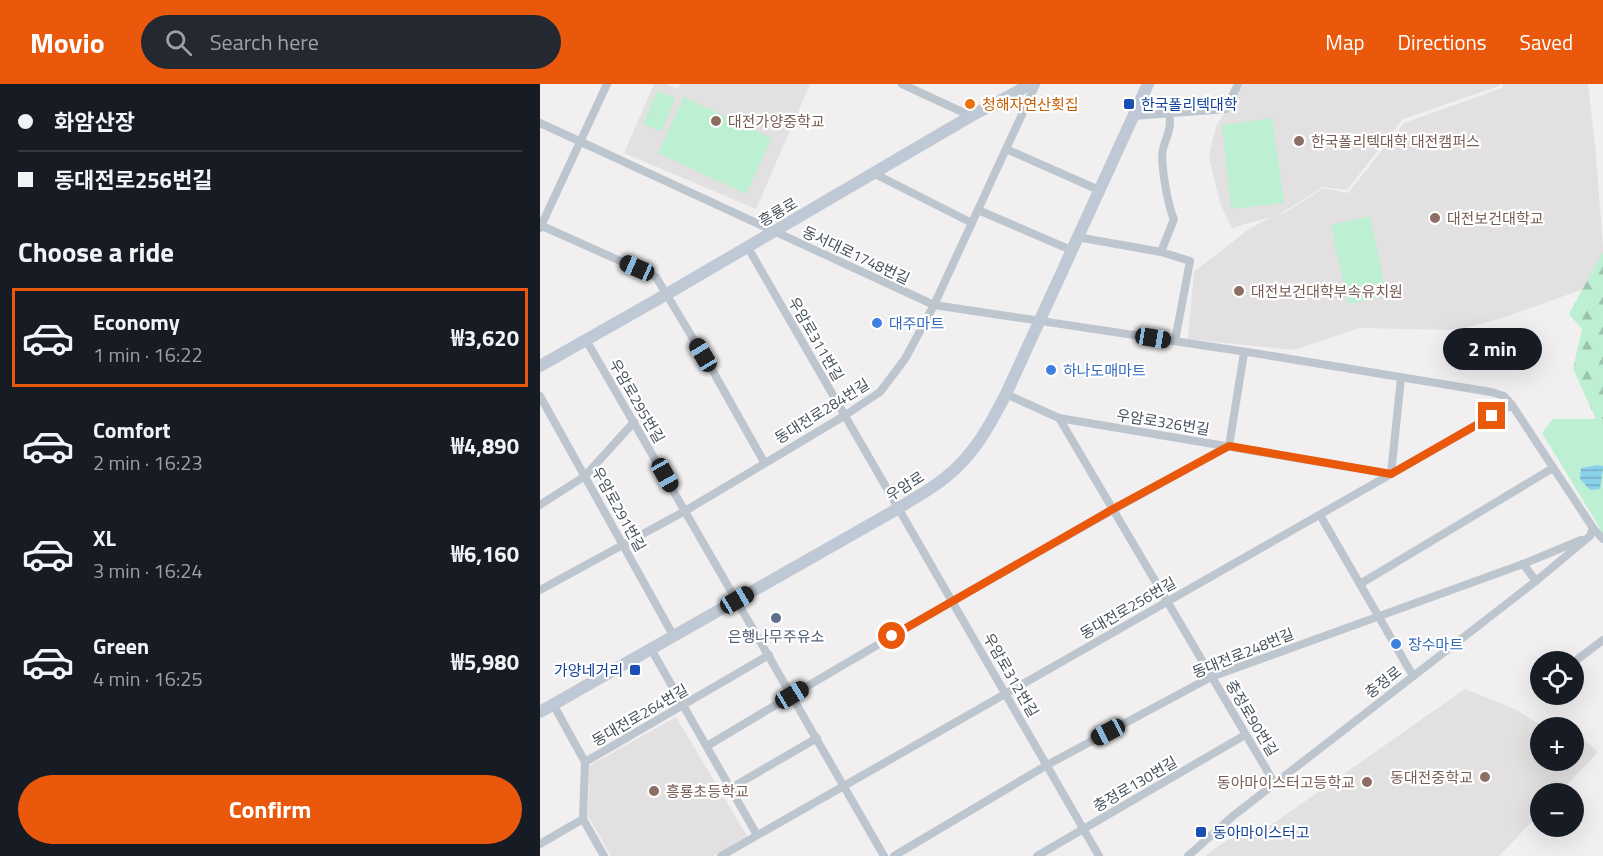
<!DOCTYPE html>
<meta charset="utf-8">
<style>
body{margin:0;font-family:"Titillium Web","Noto Sans KR",sans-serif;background:#242831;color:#f1f3f6;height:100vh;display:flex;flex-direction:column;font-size:22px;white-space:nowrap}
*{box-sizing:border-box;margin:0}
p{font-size:20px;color:#9ea1a6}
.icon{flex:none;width:33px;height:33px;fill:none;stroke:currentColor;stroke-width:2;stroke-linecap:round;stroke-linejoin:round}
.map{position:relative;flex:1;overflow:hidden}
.panel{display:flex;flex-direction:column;background:#171b24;width:540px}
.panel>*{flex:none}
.top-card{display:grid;align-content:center;height:132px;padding:0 18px;background:#171b24}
.buttons{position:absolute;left:990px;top:567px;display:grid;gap:12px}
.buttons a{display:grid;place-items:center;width:54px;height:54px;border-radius:50%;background:#171b24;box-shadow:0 6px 24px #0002;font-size:30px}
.end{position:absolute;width:27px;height:27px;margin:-14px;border:8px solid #ea580c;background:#fff;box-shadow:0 0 0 3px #fff}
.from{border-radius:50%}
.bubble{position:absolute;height:42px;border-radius:21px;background:#171b24;box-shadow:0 6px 24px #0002;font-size:20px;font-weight:700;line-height:42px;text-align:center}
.car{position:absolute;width:18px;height:36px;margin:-18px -9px;border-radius:8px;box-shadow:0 0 4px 2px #0007;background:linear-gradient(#222 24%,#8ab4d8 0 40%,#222 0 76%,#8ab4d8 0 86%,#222 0)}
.top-card b{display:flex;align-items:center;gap:21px;height:57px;font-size:22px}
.top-card b+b{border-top:2px solid #363941}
.top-card i{width:15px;height:15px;background:#f1f3f6}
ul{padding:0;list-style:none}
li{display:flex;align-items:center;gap:18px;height:99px;margin:0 12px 9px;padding:0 6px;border:3px solid transparent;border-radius:0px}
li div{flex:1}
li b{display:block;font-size:22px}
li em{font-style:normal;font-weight:700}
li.active{border-color:#ea580c}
li>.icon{width:54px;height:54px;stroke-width:1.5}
h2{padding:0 18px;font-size:27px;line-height:72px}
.action{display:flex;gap:12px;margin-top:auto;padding:12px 18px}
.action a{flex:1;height:69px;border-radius:36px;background:#ea580c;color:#fff;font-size:24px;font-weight:700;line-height:69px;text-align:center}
header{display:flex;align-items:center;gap:36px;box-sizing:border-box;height:84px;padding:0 30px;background:#ea580c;color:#fff}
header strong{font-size:28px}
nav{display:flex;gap:33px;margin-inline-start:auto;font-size:21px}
.search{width:420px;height:54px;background:#242831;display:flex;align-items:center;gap:15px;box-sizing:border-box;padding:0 21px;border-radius:33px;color:#9ea1a6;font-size:22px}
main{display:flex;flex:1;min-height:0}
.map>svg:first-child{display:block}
.education{fill:#e2e0e1}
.forest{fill:url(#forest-firs)}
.green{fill:#bdefd3}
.water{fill:url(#water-rules)}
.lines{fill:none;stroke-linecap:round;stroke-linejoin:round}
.minor{stroke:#bdc5ce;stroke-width:8}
.secondary{stroke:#bfc9d6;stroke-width:12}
.route{stroke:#ea580c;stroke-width:8}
.food-dot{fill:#e8710a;stroke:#fff;stroke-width:2}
.transit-dot{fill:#1a4fb4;stroke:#fff;stroke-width:2}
.education-dot{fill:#8d6e63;stroke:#fff;stroke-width:2}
.shop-dot{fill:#3f7fe0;stroke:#fff;stroke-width:2}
.service-dot{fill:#5c6f8a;stroke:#fff;stroke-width:2}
.labels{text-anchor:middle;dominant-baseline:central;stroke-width:4.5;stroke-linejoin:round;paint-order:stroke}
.food-label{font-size:15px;fill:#c56008;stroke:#fff;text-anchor:start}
.transit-label{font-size:15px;fill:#164399;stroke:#fff;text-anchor:start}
.education-label{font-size:15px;fill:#785e54;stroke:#fff;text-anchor:start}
.street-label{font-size:15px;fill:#47515c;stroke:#fff}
.shop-label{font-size:15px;fill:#366cbe;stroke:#fff;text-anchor:start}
.service-label{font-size:15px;fill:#4e5e75;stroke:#fff}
</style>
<header>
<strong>Movio</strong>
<div class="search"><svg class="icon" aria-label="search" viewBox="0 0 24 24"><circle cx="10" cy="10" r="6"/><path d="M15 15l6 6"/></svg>Search here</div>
<nav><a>Map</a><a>Directions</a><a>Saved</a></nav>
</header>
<main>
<section class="panel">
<div class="top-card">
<b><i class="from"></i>화암산장</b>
<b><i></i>동대전로256번길</b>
</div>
<h2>Choose a ride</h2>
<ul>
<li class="active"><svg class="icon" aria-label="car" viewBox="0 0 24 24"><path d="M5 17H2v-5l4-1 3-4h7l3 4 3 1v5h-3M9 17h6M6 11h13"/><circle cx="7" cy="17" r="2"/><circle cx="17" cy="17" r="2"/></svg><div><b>Economy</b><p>1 min · 16:22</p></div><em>₩3,620</em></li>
<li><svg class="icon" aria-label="car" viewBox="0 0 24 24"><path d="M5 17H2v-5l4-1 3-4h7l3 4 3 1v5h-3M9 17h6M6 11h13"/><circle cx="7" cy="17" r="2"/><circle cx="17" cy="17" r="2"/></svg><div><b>Comfort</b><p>2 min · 16:23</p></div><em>₩4,890</em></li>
<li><svg class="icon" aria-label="car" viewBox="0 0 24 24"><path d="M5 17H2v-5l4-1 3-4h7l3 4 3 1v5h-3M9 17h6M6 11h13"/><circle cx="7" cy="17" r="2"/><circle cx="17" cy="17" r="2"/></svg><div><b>XL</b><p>3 min · 16:24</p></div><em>₩6,160</em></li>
<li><svg class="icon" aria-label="car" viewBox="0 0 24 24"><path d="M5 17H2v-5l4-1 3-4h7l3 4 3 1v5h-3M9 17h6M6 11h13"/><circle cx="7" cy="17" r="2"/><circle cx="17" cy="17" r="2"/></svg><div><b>Green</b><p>4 min · 16:25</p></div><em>₩5,980</em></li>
</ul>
<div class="action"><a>Confirm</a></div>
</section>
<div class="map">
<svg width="1063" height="772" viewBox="0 0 1063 772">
<defs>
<pattern id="forest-firs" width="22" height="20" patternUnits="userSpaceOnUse" patternTransform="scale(1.5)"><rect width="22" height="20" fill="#bdefd3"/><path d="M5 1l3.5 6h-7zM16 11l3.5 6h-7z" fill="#9bc4ae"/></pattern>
<pattern id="water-rules" width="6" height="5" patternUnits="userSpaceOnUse" patternTransform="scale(1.5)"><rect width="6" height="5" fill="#8ad2ec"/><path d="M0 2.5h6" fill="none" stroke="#73adc2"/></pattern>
</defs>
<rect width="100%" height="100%" fill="#f1efef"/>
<g class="education">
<path d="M114 0H125L138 5 140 0H270L216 125 84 69Z"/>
<path d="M703 0H960L959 2 863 35 807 106 783 103 740 130 744 129 784 104 808 109 864 39 962 4 963 0H1048L1056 71 1063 164V198L965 233 918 246 819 244 754 266 648 255 654 188 709 145 731 133 692 144 680 119 669 73 676 42Z"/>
<path d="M925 605 977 626 1004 643 1000 644V676H1034V649H1037L1058 668 1019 709 1000 710V729L959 772H665L689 755 714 753Z"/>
<path d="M136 633 207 752 173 772H71L48 732 49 682Z"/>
</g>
<path class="forest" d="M1063 168V335H1056L1033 285 1042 245 1029 230Z"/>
<g class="green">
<path d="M117 7 135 14 122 47 103 40Z"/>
<path d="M144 13 232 54 206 110 118 69Z"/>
<path d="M732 34 744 119 691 125 682 41Z"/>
<path d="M830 132 847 212 808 220 791 141Z"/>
<path d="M1013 335H1063V449L1002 349Z"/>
</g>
<path class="water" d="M1057 381 1063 382V384L1060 405 1050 406 1040 395 1041 384Z"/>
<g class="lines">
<g class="minor">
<path d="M362 0 431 32"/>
<path d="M593 32 686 25 698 0"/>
<path d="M0 39 394 221 720 270 951 308 964 312 972 321 1053 444 1050 452 996 497 693 732 648 772"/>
<path d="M466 65 559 106"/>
<path d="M333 89 432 139"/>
<path d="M438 126 531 166"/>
<path d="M0 141 116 193 175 291 224 378"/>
<path d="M0 144 67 0"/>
<path d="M537 153 621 168 650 177 635 257"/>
<path d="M207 162 559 772"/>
<path d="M621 168 634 135C628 123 620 78 623 65 627 50 632 45 629 29"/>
<path d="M46 256 344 772"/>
<path d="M466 310 519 334 851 390 861 294"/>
<path d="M0 312 133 551"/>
<path d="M519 334 735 700"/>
<path d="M0 421 45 392 94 338"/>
<path d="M780 431 873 592"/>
<path d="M1053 444 1063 455"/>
<path d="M983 480 996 497"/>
<path d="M820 500 1013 384"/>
<path d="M0 506 145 427 304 332 340 308 365 275 394 221 496 0"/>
<path d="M111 565 217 751"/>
<path d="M1034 578 1063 556"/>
<path d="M13 620 45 678"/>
<path d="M167 662C339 559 512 458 689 362L704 269"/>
<path d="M191 704 277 654"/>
<path d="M43 735 64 772"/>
<path d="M0 760 43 735 45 678 229 571"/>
<path d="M181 772 972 321"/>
<path d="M354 772 507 681 671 593 983 480 1041 456"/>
<path d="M497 772 705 651"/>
</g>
<g class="secondary">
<path d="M0 282 127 210 431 32 491 0"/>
<path d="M0 628 359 424C374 414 392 405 406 393 434 371 450 341 466 310L608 0"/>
</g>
</g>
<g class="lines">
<path class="route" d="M352 552 573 425 689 362 851 390 952 332"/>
</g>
<circle class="food-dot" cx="430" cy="20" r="6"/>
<g class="transit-dot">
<rect x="583" y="14" width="12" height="12" rx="3"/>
<rect x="89" y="580" width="12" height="12" rx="3"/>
<rect x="655" y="742" width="12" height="12" rx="3"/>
</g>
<g class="education-dot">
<circle cx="176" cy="37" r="6"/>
<circle cx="759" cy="57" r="6"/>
<circle cx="895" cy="134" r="6"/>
<circle cx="699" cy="207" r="6"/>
<circle cx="945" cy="693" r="6"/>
<circle cx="827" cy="698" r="6"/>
<circle cx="114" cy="707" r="6"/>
</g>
<g class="shop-dot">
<circle cx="337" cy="239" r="6"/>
<circle cx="511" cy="286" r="6"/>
<circle cx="856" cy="560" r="6"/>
</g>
<circle class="service-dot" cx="236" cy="534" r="6"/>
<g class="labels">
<g class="food-label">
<text x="442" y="20">청해자연산횟집</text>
</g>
<g class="transit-label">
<text x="601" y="20">한국폴리텍대학</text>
<text x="83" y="586" text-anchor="end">가양네거리</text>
<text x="673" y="748">동아마이스터고</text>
</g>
<g class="education-label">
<text x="188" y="37">대전가양중학교</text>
<text x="771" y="57">한국폴리텍대학 대전캠퍼스</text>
<text x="907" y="134">대전보건대학교</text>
<text x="711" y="207">대전보건대학부속유치원</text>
<text x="933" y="693" text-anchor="end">동대전중학교</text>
<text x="815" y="698" text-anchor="end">동아마이스터고등학교</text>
<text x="126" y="707">흥룡초등학교</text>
</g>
<g class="street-label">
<text transform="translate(238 128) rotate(-30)">흥룡로</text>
<text transform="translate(316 171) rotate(25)">동서대로1748번길</text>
<text transform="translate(276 255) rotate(60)">우암로311번길</text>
<text transform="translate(97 317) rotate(60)">우암로295번길</text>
<text transform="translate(282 327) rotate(-32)">동대전로284번길</text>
<text transform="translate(623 338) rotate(9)">우암로326번길</text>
<text transform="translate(365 402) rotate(-32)">우암로</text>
<text transform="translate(79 425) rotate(61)">우암로291번길</text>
<text transform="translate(588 524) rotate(-30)">동대전로256번길</text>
<text transform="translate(703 569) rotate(-22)">동대전로248번길</text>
<text transform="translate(471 591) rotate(60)">우암로312번길</text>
<text transform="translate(843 598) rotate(-38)">충정로</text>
<text transform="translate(100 631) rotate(-30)">동대전로264번길</text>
<text transform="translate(712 634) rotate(59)">충정로90번길</text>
<text transform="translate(595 700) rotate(-30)">충정로130번길</text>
</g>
<g class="shop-label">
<text x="349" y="239">대주마트</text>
<text x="523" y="286">하나도매마트</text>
<text x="868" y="560">장수마트</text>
</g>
<g class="service-label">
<text x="236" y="552">은행나무주유소</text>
</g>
</g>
</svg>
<div class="buttons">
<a><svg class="icon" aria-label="locate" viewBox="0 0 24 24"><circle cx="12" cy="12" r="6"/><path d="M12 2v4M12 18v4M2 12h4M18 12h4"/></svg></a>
<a>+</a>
<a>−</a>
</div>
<i class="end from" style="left:352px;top:552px"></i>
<i class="end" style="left:952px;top:332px"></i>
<div class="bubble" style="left:903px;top:244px;width:99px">2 min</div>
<i class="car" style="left:97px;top:184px;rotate:294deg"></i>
<i class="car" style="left:613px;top:254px;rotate:99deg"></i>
<i class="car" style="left:163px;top:271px;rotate:329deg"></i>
<i class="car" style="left:125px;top:391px;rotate:151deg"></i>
<i class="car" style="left:197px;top:516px;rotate:60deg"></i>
<i class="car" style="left:252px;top:611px;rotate:59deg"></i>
<i class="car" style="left:568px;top:648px;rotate:242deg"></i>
</div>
</main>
